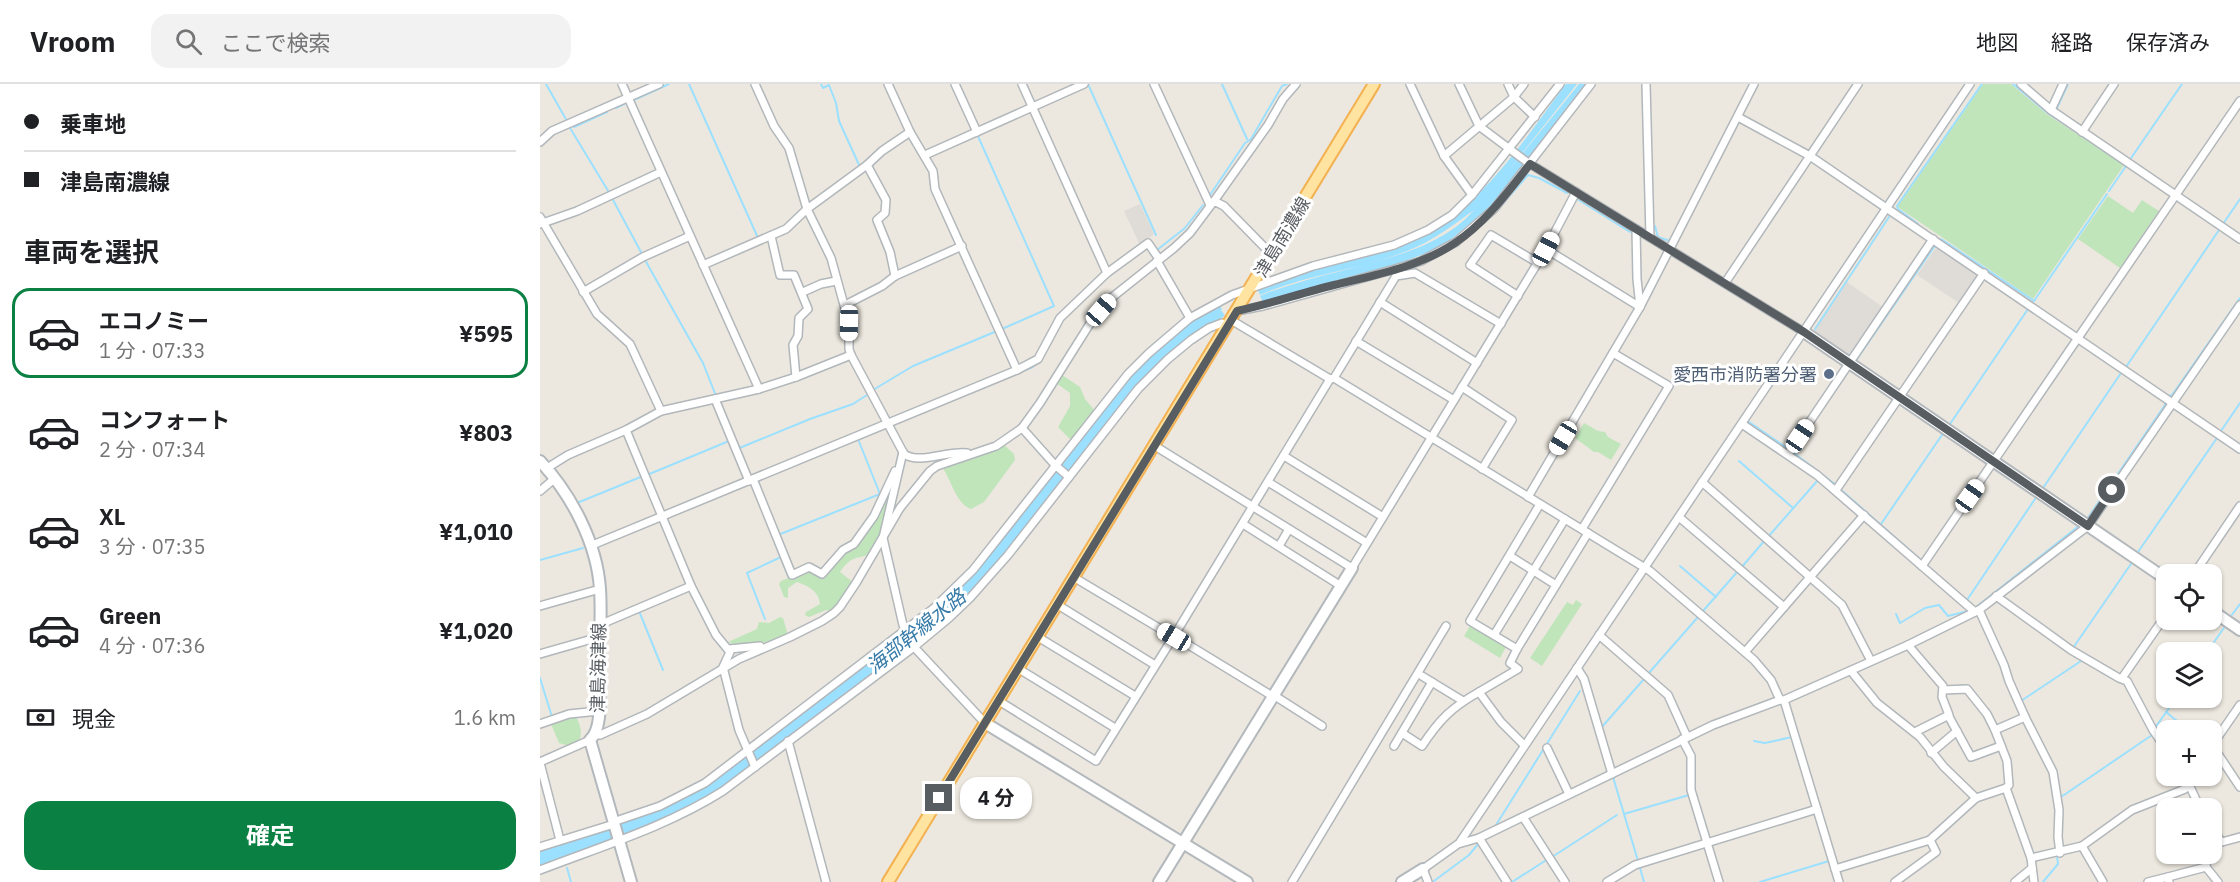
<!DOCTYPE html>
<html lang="ja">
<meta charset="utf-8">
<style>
body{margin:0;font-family:"IBM Plex Sans","Noto Sans JP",sans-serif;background:#f2f2f2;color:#202124;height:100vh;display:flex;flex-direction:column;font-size:22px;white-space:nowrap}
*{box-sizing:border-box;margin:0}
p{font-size:20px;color:#757577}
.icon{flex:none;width:33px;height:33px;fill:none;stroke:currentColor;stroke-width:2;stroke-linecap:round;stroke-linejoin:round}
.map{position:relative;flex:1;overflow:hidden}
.drawer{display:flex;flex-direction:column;background:#fff;width:540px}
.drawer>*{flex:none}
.guide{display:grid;align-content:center;height:132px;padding:0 24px;background:#fff}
.tools{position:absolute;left:1616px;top:480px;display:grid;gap:12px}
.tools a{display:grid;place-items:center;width:66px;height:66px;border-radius:12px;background:#fff;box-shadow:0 2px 4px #0004;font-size:30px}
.end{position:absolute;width:27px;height:27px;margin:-14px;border:8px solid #585d61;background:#fff;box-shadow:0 0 0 3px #fff}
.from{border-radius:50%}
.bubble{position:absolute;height:42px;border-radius:18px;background:#fff;box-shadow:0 2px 4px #0004;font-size:20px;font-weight:700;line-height:42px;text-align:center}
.car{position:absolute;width:18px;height:36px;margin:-18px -9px;border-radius:8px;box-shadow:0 0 4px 2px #0007;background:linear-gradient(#fff 24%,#345 0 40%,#fff 0 76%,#345 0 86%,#fff 0)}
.guide b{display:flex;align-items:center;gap:21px;height:57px;font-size:22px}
.guide b+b{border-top:2px solid #e0e0e0}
.guide i{width:15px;height:15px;background:#202124}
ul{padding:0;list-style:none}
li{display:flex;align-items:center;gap:18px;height:90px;margin:0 12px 9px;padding:0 12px;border:3px solid transparent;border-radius:18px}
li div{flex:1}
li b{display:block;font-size:22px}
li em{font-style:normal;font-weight:700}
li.on{border-color:#0b8043}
li>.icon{width:54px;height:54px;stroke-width:1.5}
h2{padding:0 24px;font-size:27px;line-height:72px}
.pay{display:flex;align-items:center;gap:15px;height:66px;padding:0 24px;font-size:22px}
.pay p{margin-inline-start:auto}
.primary-button{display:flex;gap:12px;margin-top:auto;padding:12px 24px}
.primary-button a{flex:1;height:69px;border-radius:18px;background:#0b8043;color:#fff;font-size:24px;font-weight:700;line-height:69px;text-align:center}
header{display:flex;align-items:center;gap:36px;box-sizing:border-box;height:84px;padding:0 30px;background:#fff;border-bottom:2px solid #e0e0e0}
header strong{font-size:28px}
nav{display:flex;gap:33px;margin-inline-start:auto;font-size:21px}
.search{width:420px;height:54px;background:#f2f2f2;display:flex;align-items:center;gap:15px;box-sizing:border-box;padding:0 21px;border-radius:18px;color:#757577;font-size:22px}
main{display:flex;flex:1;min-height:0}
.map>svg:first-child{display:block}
.industrial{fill:#dfdbd7}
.green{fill:#c0e5bb}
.water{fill:#9ce0ff}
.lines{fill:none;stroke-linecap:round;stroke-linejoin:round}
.stream{stroke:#9ce0ff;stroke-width:2}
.street-casing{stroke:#b2b7bb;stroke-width:10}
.secondary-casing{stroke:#b3b8bd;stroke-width:14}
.primary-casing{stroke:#f3b152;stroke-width:14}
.street{stroke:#fff;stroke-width:7}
.secondary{stroke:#fff;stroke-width:10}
.primary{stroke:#ffe4a1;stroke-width:10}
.route{stroke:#585d61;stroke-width:8}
.service-dot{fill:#5c6f8a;stroke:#fff;stroke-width:2}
.labels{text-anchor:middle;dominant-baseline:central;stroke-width:6;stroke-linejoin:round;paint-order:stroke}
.street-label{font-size:18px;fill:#585d61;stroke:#fff}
.service-label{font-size:18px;fill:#4e5e75;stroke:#fff;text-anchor:end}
.water-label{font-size:20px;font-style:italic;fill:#377ca8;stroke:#fff}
</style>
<header>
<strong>Vroom</strong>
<div class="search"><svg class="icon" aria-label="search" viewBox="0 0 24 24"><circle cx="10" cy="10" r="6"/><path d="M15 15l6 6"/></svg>ここで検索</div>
<nav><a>地図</a><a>経路</a><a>保存済み</a></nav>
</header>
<main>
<section class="drawer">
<div class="guide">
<b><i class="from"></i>乗車地</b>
<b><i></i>津島南濃線</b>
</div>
<h2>車両を選択</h2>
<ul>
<li class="on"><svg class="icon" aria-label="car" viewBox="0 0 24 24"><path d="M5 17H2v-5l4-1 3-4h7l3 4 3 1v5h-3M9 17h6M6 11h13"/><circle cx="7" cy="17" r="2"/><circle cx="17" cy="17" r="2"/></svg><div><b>エコノミー</b><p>1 分 · 07:33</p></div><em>¥595</em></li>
<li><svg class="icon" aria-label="car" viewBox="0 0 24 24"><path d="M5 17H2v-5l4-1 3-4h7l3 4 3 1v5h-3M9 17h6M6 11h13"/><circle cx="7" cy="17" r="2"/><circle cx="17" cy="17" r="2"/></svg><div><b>コンフォート</b><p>2 分 · 07:34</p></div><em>¥803</em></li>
<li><svg class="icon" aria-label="car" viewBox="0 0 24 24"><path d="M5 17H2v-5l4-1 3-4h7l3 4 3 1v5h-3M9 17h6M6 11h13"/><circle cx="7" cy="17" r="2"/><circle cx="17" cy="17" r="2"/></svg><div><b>XL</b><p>3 分 · 07:35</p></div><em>¥1,010</em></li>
<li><svg class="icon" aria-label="car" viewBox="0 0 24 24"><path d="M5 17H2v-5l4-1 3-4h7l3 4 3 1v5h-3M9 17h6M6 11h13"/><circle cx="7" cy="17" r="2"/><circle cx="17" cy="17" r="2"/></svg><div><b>Green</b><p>4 分 · 07:36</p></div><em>¥1,020</em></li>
</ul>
<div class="pay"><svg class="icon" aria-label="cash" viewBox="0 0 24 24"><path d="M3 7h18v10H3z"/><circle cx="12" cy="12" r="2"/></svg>現金<p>1.6 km</p></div>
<div class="primary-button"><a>確定</a></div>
</section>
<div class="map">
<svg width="1700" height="798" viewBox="0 0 1700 798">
<rect width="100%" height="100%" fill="#ece8df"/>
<g class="industrial">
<path d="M600 120 614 150 600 161 584 127Z"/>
<path d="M1400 163 1436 188 1437 193 1419 219 1377 191 1395 165Z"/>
<path d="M1307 198 1344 224 1313 270 1308 272 1304 271 1273 249Z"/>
</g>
<g class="green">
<path d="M1443 0H1471L1508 31 1584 81 1493 215 1359 124 1358 122Z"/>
<path d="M1568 112 1593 129 1602 116 1619 127 1580 184 1538 155Z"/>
<path d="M522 291 540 303 545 315 555 327 532 357 518 343 530 322V309L516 299 519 292Z"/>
<path d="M1044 339 1058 347 1065 348 1068 353 1081 360 1071 376 1058 368H1054L1035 354Z"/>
<path d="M463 360 474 370 475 376 444 418 431 425C416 420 411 395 402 383Z"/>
<path d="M350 407 340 454 332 470C315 475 311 472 300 488L314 499 300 521 292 527 286 526 269 533 265 531 266 528 280 520C279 507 268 502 257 498L248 504V514L244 513 239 500 241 497 266 487 281 494 308 465Z"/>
<path d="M1036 516 1042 520 1002 582 990 574 1027 518 1033 521Z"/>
<path d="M240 533 243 534 248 551C229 558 207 566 188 558L217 545 219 538 229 539Z"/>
<path d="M933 541 967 561 960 574 924 552 930 542Z"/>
<path d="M35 631C40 640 43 648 39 658L29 662 19 659 11 640Z"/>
</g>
<g class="water">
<path d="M1026 0H1037L964 92 1039 0H1048L951 122 909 157 894 166 855 181 723 218 720 212 729 208C753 200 776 193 801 187 847 174 901 164 934 126 912 142 893 157 867 167 820 186 767 190 720 211L718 206C754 183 808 178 849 166 931 141 977 65 1026 0Z"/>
<path d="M680 221 682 226 680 227H682L685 232C624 261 584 316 544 367 500 424 458 483 406 532L188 699C131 737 65 758 0 781V767L76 742 146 712 397 524 591 291 643 243 661 231Z"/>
</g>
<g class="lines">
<g class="stream">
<path d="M6 0 27 37"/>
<path d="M149 0 218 154"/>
<path d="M281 0 283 4 289 1 296 19 299 37 320 83"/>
<path d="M548 0 616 151"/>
<path d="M682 0 707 55"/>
<path d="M1473 0 1509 30 1538 49"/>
<path d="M94 16 129 0"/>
<path d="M76 24 86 19"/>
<path d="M1516 26 1528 0"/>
<path d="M34 43 67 28"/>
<path d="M30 44 70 110"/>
<path d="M437 50 514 222 462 245"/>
<path d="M1542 52 1586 82 1569 107"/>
<path d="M1589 77 1642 0"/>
<path d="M670 111 705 59 711 55 742 2 747 0"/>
<path d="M72 114 102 170"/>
<path d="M1037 115 1090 148"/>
<path d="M959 124 988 91 999 94 1027 109"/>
<path d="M1378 140 1358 125 1357 122 1442 0"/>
<path d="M1683 140 1700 115"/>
<path d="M1115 142 1118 153 1130 157"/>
<path d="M1401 155 1494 217 1567 110"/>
<path d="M617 166 645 144 663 121"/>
<path d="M105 176 163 279 176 312"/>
<path d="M1275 245 1349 133"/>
<path d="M1317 275 1394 163 1397 162"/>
<path d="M1586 283 1679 146"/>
<path d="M479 288 493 283"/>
<path d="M333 306 373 282 457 247"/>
<path d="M1629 312 1632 311 1700 214"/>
<path d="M1482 330 1532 256"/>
<path d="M1209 338 1247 364"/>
<path d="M1410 340 1488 225"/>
<path d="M1681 347 1700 319"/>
<path d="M197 365 270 335 313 320 327 311"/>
<path d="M1253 368 1310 285"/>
<path d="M1254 369 1296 401"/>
<path d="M1199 377 1253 424"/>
<path d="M107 391 189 357"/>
<path d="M1503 404 1581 289"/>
<path d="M214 405 248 492"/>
<path d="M1300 405 1382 477"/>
<path d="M37 419 103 392"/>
<path d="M1547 435 1625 321V318"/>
<path d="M1341 440 1404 348"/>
<path d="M238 451 340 410 318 355 324 353"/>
<path d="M1228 453 1278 396"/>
<path d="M1598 468 1677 354"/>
<path d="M0 476 43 464"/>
<path d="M1386 481 1435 524 1540 441"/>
<path d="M1140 482 1176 513"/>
<path d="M1201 484 1225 456"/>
<path d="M1649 490 1661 474"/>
<path d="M1427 516 1497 412"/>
<path d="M99 527 123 586"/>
<path d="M1163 527 1198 487"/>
<path d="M1356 530 1360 539 1385 524 1399 521 1408 532 1428 527"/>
<path d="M1621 532 1626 525"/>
<path d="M1691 532 1700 520"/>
<path d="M225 535 207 489 241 473"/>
<path d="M1533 564 1593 477"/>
<path d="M1667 568 1686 541"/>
<path d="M1108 590 1158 533"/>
<path d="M0 594 12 633"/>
<path d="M1481 617 1541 577"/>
<path d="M1626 628 1648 646"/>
<path d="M1061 644 1104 595"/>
<path d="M1615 644 1636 614"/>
<path d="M1214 657 1225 659 1252 653"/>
<path d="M1672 668 1681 680"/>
<path d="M1073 693 1098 777"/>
<path d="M1521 713 1612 651"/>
<path d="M1084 730 1149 711"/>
<path d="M956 741 1040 607"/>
<path d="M1012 773 1077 731"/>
<path d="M27 784 31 798"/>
<path d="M1100 784 1104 798"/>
<path d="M894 797 929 771 939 759"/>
<path d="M972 798 1008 775"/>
<path d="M1220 798 1289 777"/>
<path d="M1503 798 1518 780 1517 772"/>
</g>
<g class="street-casing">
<g id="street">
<path d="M82 0 219 305"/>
<path d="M215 0 234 42 249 64 267 125 291 174 309 239V265L311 271 364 370C379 381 408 366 427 369"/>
<path d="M415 0 437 48"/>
<path d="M482 0 567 189 608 159 619 175"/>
<path d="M614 0 670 121"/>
<path d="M870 0 904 72 932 111"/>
<path d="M919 0 939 42 987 78 1264 248"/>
<path d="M968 0 974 13 995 33"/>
<path d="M1106 0 1110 153"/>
<path d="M1481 0 1511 26 1700 155"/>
<path d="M1511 26 1523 0"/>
<path d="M1198 33 1270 72 1700 365"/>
<path d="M1542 48 1574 0"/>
<path d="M0 58 12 47 119 0"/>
<path d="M385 71 544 0"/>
<path d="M904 72 974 13 984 0"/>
<path d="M327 81 346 116 345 129 337 136 350 168 355 192"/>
<path d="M674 117 728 41 743 15 756 0"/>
<path d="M0 133 57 230 90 260 121 327"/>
<path d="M0 140 37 127 121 88"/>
<path d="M1096 145 1097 195 1100 223"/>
<path d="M231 152 240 191H254L268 225 259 234 258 252 253 261 256 293"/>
<path d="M1006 165 1036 108"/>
<path d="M617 177 650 234"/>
<path d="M163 181 246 145 267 125 327 81 342 67 370 48"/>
<path d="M1185 199 1318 0"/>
<path d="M43 208 103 173 150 152"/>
<path d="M263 208 281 200 296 197"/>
<path d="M978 212 930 181 951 151 998 179"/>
<path d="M840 218 937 279"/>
<path d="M305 221 342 202 355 192 422 162"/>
<path d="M1100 223 1214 0"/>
<path d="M697 227 723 222 855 185 881 177 916 158 954 125 1051 0"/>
<path d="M691 236 790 295"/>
<path d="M816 257 914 316"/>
<path d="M477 286 498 275 520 234 567 189"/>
<path d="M794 294 1110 487 1214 576 1231 596 1240 616"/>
<path d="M922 303 972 336 942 385"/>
<path d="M175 315 209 397"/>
<path d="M1202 340 1277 391 1435 528"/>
<path d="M482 344 515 381 529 393"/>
<path d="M86 346 151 502 176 551 190 568 183 583 199 646 215 683"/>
<path d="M615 362 812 484 1006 165 1100 223 988 413"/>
<path d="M363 368 343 454 363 541 374 563 445 639"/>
<path d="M1248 370 1393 155"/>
<path d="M744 372 843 433"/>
<path d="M7 384 28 371 86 346 121 327 219 305 256 293 311 271"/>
<path d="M213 395 252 491 269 483 282 490 303 466 314 460 334 432 355 387"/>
<path d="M728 398 827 459"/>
<path d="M1162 398 1302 521 1331 577"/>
<path d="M1296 406 1444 189"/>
<path d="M0 407 14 395"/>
<path d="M1000 420 930 537 977 565 1048 449"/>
<path d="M1139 433 1244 523"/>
<path d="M703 440 801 502"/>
<path d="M1042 445 1129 302 1073 269"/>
<path d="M50 462 477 286 395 105 393 87 370 48 348 0"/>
<path d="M739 462 749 445"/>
<path d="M970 472 1016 501"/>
<path d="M1382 482 1700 17"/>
<path d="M1654 490 1700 422"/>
<path d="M535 494 634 553"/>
<path d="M1456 512 1531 566 1579 594 1587 597 1613 646 1626 665"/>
<path d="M518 521 615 581"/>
<path d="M0 522 60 505"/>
<path d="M1439 526 1464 581 1469 597 1485 633 1513 688 1519 726 1518 753 1520 769"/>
<path d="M59 541 151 502"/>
<path d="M954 551 1025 435"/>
<path d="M1059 551 1128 611 1147 653"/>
<path d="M634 552 734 613"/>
<path d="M498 553 595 612"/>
<path d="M1368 561 1403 602 1402 613 1409 631 1375 648"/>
<path d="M189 565 220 562"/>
<path d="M977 565 970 579 978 585 939 608 961 638 984 661"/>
<path d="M1205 568 1324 431"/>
<path d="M0 570 59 553"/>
<path d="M1037 584 1044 595 1072 690"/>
<path d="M479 585 575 644"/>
<path d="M1311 587 1337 619 1380 653 1404 683 1436 714"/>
<path d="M882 592 923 617"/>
<path d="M1582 594 1626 531"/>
<path d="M1403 606 1427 605 1447 630 1455 646 1467 677 1469 701 1466 704"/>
<path d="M735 612 782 642"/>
<path d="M1244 616 1299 798"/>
<path d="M459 617 556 677 634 552 790 295 794 294 856 192 875 189 961 240"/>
<path d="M1408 631 1431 673 1461 662"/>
<path d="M0 640 29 630 59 627"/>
<path d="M1455 646 1485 633"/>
<path d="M862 649 882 662C899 636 912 623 939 608"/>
<path d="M55 651H60L107 630 199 575 250 553 282 537 294 529 300 523 316 499 360 424 390 387 397 382 456 362 482 344 500 319 551 238 570 215 634 164 650 149 674 117 684 122 731 170"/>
<path d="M1142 655 1151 672V706L1179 798"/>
<path d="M248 657 286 798"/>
<path d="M1672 661 1700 703"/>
<path d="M854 662 892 598"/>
<path d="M1671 663 1700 621"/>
<path d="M1007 664 1029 710"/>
<path d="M1391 669 1417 647"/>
<path d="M0 678 50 656"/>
<path d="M0 679 20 756"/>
<path d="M1645 692 1660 724"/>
<path d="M983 733 1025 798"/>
<path d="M73 738 120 722 165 699 394 524 433 486 588 290 609 269 650 234 692 211 773 182 854 161 888 146 912 131 932 111 1020 0"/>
<path d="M1671 740 1681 758"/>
<path d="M939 754 967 798"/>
<path d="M920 758 1430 0"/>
<path d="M1671 761 1700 753"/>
<path d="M1542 762 1563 798"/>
<path d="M0 763 74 740"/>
<path d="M1491 774 1542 762 1592 726 1645 705 1653 692"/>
<path d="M1666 783 1678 798"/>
<path d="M1295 785 1390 756"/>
<path d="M0 786C62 762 126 743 183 707L374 563 409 534 430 514 468 471 598 305 628 275 651 256 669 244 682 239 688 241"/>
<path d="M752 798 906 542"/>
<path d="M888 798 883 785 918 760 939 754 1173 641 1240 616H1244L1368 561 1439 526 1548 442 1700 221"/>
<path d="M1067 798 1095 781 1277 725"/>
<path d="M1355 798 1396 768 1390 756 1393 753 1436 714 1466 704 1491 774 1494 798"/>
<path d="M1475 798 1492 784"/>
<path d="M1608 798 1628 793"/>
<path d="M1629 798 1628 793 1666 783 1667 770"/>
</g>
</g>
<g class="secondary-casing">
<g id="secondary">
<path d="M1264 248 1626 495"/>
<path d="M0 377C31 410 57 459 60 505 62 535 59 567 59 598 59 614 63 644 50 656L91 798"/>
<path d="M1671 526 1700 546"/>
<path d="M445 639 707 798"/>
<path d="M619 798 812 484"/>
<path d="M862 798 883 785"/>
</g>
</g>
<g class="primary-casing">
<path id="primary" d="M348 798 834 0"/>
</g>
<use href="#street" class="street"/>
<use href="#secondary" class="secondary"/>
<use href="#primary" class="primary"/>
</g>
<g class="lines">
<path class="route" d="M399 714 697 227C730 220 761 209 794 201 835 191 879 183 915 159 946 138 967 109 990 80L1264 248 1548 442 1572 406"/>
</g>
<circle class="service-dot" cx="1289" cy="290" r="6"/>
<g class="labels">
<g class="street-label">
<text transform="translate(742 153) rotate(-59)">津島南濃線</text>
<text transform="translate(58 584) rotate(-89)">津島海津線</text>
</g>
<g class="service-label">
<text x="1277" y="290">愛西市消防署分署</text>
</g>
<g class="water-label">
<text transform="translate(376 547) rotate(-39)">海部幹線水路</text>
</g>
</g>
</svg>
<div class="tools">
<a><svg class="icon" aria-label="locate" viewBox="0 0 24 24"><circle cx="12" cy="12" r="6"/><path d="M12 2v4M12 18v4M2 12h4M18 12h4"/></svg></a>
<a><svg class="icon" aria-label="layers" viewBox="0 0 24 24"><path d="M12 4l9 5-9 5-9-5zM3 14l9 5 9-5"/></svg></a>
<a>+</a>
<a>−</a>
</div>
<i class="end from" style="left:1572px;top:406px"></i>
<i class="end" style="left:399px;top:714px"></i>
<div class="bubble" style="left:420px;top:693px;width:72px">4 分</div>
<i class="car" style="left:1006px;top:165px;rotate:28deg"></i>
<i class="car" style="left:561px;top:226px;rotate:41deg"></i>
<i class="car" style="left:309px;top:239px;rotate:181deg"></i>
<i class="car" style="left:1260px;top:352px;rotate:34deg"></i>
<i class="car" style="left:1023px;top:354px;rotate:211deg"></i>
<i class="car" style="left:1430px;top:412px;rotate:35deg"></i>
<i class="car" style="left:634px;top:553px;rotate:301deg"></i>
</div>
</main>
